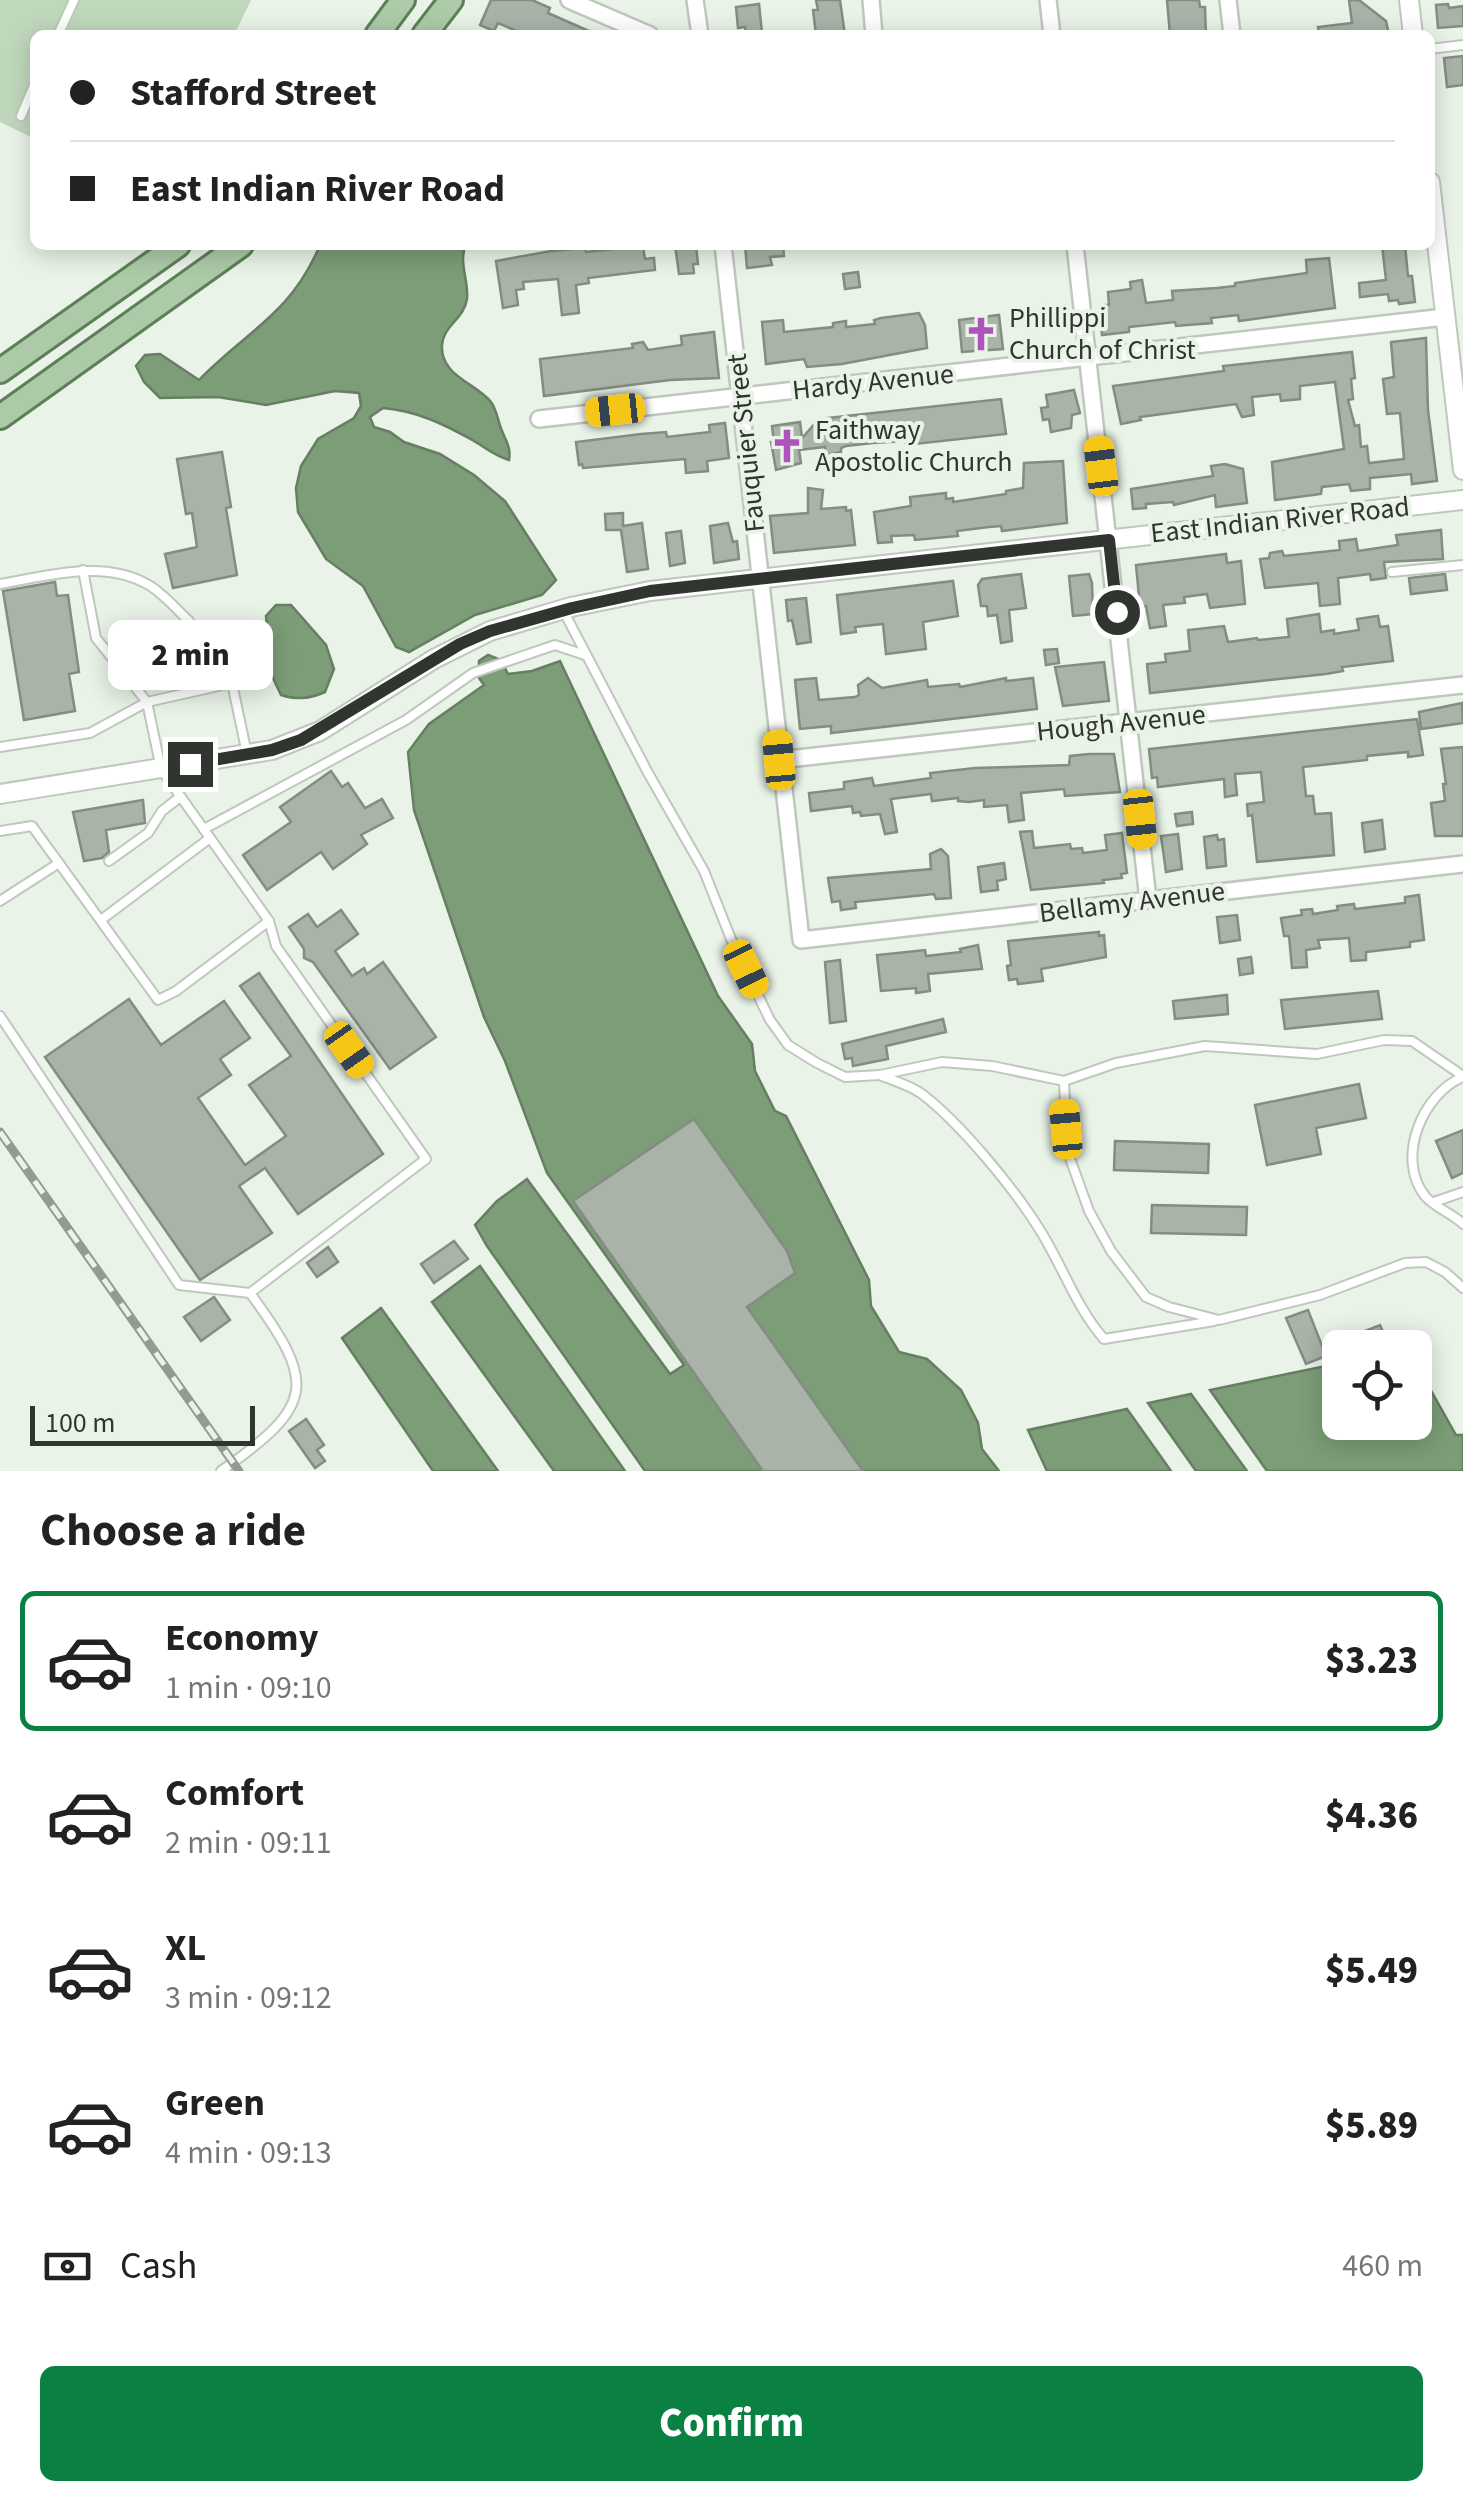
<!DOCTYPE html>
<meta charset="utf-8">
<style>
body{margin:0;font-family:"Source Sans 3",sans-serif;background:#f2f2f2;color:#222;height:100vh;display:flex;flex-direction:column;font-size:38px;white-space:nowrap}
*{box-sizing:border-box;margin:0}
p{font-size:32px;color:#767676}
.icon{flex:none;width:55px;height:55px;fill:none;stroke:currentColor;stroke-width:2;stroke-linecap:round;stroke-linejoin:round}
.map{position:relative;height:1471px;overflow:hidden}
.details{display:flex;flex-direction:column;background:#fff;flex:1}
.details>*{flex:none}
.guide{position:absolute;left:30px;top:30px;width:1405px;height:220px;border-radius:15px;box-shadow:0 5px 25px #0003;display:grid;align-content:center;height:220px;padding:0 40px;background:#fff}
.controls{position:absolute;left:1322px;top:1330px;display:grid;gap:20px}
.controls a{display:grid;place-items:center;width:110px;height:110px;border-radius:15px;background:#fff;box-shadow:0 5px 25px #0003;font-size:50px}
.scale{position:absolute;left:30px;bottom:25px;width:225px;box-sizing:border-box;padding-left:10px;border:5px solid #313530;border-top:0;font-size:28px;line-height:35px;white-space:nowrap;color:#313530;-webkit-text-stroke:8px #e9f3e7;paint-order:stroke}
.end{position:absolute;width:45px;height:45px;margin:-22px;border:12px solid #313530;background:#fff;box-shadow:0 0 0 5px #fff}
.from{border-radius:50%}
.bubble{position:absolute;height:70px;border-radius:15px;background:#fff;box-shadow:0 5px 25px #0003;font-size:32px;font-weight:800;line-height:70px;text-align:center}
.car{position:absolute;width:30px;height:60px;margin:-30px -15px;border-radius:12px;box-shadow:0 0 8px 2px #0007;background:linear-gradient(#f5c518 24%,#345 0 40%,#f5c518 0 76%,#345 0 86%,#f5c518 0)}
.guide b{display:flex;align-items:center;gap:35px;height:95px;font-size:38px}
.guide b+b{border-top:2px solid #e0e0e0}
.guide i{width:25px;height:25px;background:#222}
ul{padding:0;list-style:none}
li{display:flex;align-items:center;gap:30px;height:140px;margin:0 20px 15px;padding:0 20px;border:5px solid transparent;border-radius:15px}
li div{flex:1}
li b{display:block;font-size:38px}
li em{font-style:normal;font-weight:800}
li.current{border-color:#0b8043}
li>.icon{width:90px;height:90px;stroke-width:1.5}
h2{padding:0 40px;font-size:45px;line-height:120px}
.pay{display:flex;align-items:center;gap:25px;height:110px;padding:0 40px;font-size:38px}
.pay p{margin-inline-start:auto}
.cta{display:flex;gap:20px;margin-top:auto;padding:20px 40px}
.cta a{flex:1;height:115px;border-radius:15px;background:#0b8043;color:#fff;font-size:40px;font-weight:800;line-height:115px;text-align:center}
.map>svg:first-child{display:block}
.green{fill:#bfd8bb}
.water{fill:#7c9d78;stroke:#667e62;stroke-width:2.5}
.building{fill:#a9b3a8;stroke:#838d82;stroke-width:2.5}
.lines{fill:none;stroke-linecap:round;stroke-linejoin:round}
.service-casing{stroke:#bec8bc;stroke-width:12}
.minor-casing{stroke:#bec8bc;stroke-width:20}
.tertiary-casing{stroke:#bec8bc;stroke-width:22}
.primary-casing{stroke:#5d7f58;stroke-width:28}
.service{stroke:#fff;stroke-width:8}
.minor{stroke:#fff;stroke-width:15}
.tertiary{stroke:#fff;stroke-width:18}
.primary{stroke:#accaa8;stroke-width:22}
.rail-casing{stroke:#949b93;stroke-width:9}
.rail{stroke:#e9f3e7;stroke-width:5;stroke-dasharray:15;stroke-linecap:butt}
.route{stroke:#313530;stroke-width:12}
.labels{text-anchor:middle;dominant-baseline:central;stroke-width:8;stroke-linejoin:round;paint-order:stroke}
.poi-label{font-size:28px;fill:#313530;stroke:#e9f3e7;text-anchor:start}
.street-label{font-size:28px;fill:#313530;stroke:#e9f3e7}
</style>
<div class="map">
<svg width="1463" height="1471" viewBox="0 0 1463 1471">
<rect width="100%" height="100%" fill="#e9f3e7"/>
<path class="green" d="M0 0H251L234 35H35V139L0 122Z"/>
<g class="water">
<path d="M320 245H466C458 261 469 281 467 299 464 319 443 326 442 345 440 376 476 383 491 402 497 410 498 422 502 431 507 443 511 448 509 460 495 456 486 448 474 441 444 424 417 411 383 408L370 417 374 427 390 432 404 442 440 454 474 475 505 501 556 580 542 595 475 615 409 652 396 647 363 586 326 559 298 512 296 488 301 466 318 439 354 418 361 406 359 393 335 391 266 405 218 397 160 398 144 382 136 366 145 355 160 354 199 380C248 330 291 314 320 245Z"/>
<path d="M276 605H291L326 645 334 669 325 692C309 699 297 700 281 695L272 676 266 616Z"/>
<path d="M488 655 501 660 508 674 532 671 560 661 718 996 752 1044 755 1071 775 1111 786 1116 869 1280 871 1306 899 1352 927 1359 961 1390 978 1423 982 1449 999 1471H645L487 1246 475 1225 497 1201 527 1179 670 1374 684 1365 547 1173 505 1061 484 1017 414 810 408 752 429 724 484 685 479 678V661Z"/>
<path d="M480 1266 625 1471H554L432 1302Z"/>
<path d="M381 1308 498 1471H433L342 1338Z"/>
<path d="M1415 1362 1456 1435H1463V1471H1267L1210 1390 1340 1363V1422H1415Z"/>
<path d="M1191 1394 1247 1471H1196L1148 1403Z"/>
<path d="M1127 1409 1171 1471H1047L1028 1430Z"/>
</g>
<g class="building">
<path d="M491 0H532L550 8 548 13 598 35H526L498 23 494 31 480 25Z"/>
<path d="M816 0H840L845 35H816L813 10H818Z"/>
<path d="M1167 0H1199L1200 7H1205L1206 35H1170Z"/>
<path d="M1349 0H1359L1386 21 1389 35H1319L1318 27 1352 23Z"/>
<path d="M759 4 762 33 746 34 745 27 738 28 736 7Z"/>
<path d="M1448 4 1449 8 1463 6V26L1438 28 1436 5Z"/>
<path d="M1463 56V85L1447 87 1444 58Z"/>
<path d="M675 245H696L698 264H693L694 273 679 274Z"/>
<path d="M745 245H783L784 256 770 257 772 265 747 268Z"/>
<path d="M1382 245H1405L1408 276H1412L1415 302 1399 304 1398 300 1389 301 1388 294 1360 297 1359 283 1386 280Z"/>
<path d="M643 246 645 259 654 258 655 270 588 278 589 283 576 285 579 313 562 315 558 279 523 282 524 289 516 290 518 305 503 308 496 261 551 251 585 248 586 252Z"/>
<path d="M1329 258 1335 308 1239 321 1238 315 1211 318 1212 323 1176 326 1175 322 1129 327V332L1102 335 1101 322 1106 321 1105 305H1109L1108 292 1131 289 1130 282 1142 280 1146 303 1173 300 1172 291 1217 288 1235 286V283L1307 273 1306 260Z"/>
<path d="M858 272 860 287 845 289 843 274Z"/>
<path d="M919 313 925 325 927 348 842 364 807 367 804 359 766 364 762 322 783 320 784 332 833 327V323L846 321V327L875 324 874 320 881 318Z"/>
<path d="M999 315 1003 349 962 352 959 320Z"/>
<path d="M714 332 719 378 670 380 544 396 540 359 633 348 632 344 643 342 648 350 682 345 681 336Z"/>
<path d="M1426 338 1428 410 1437 481 1412 484 1411 474 1370 478V489L1351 491 1349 484 1322 487 1321 494 1275 500 1272 462 1344 449 1335 382 1300 386V399L1281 401 1280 394 1252 397 1254 415 1242 417 1236 404 1140 417 1141 420 1121 424 1113 386 1224 371 1223 366 1352 352 1355 378 1351 379 1353 399 1348 400 1355 426 1359 425 1361 447 1367 446 1369 463 1404 459 1400 413 1387 414 1383 379 1394 377 1391 342Z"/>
<path d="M1074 390 1080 413 1072 415 1071 428 1051 432 1049 419 1043 420 1041 408 1048 407 1046 395Z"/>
<path d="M1001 399 1006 434 906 445 905 441 873 443 846 446 841 448V452L826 455 825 447 799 450 801 463 776 470 771 442H774L772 426 800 422 802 438 819 419Z"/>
<path d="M725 423 729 458 707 461 708 471 686 473 685 459 583 468 582 464 579 465 576 442 641 434 666 432 667 437 710 432 709 425Z"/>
<path d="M222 452 231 507 226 508 237 575 173 588 165 554 197 547 192 513 186 514 177 459Z"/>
<path d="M1063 461 1067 523 1002 531 1001 526 989 527 957 531 958 536 915 540 914 535 891 536 892 542 878 543 874 512 911 506 910 497 946 493V499L953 498V502L1006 494V491L1023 488 1024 463Z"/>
<path d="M1225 464 1243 469 1247 503 1216 507 1215 495 1174 505 1173 502 1146 504V508L1133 509 1131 489 1213 476 1211 466Z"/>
<path d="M808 488 823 490 821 509 846 507V511L851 510 855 545 774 553 770 516 808 513Z"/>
<path d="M623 513V526L642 523 648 569 627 572 621 530H606L605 514Z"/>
<path d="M728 523 733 542 737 541 739 559 714 563 710 526Z"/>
<path d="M1441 530 1443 559 1384 562 1386 578 1371 580 1370 574 1338 578 1340 604 1320 606 1318 583 1265 588 1260 559 1269 558 1270 553 1282 551 1284 556 1340 550 1339 541 1356 539 1358 551 1398 545 1396 535Z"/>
<path d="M681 531 685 563 670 566 666 533Z"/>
<path d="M1226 554 1227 563 1241 561 1245 604 1210 608 1207 594 1184 597 1185 603 1163 605 1166 626 1150 628 1146 606 1140 607 1136 565Z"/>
<path d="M1021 574 1026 608 1009 610 1012 641 1001 643 997 615 988 616 987 606H981L978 585 982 579Z"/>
<path d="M1089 574 1092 583 1093 614 1073 616 1069 576Z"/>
<path d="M1445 574 1447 590 1411 594 1409 578Z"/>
<path d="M953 581 958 616 923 622 926 649 886 654 883 624 855 627 856 632 841 634 837 595Z"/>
<path d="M55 582 57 596 68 595 79 672 69 674 75 711 24 720 3 591Z"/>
<path d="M806 598 811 642 797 644 792 620 788 621 786 600Z"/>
<path d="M1319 614 1321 632 1334 630V634L1359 630 1357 619 1378 616 1380 627 1388 626 1393 661 1342 667 1343 671 1326 674 1150 693 1147 664 1166 662 1165 654 1190 651 1188 630 1224 626 1228 642 1257 638 1258 640 1289 637 1287 619Z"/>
<path d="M1057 649 1059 663 1046 665 1044 650Z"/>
<path d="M1104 662 1109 701 1063 706 1055 667Z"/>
<path d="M816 678 819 700 855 697 859 695 858 685 868 678 882 688 927 680 928 687 959 684 960 687 1006 678V681L1033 678 1037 709 831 733V726L800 729 795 680Z"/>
<path d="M1462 703 1463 723 1421 729 1419 712Z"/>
<path d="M1417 719 1423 755 1408 757V752L1367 756V760L1303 767 1306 796H1313L1315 814 1331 813 1334 855 1257 862 1252 815 1248 816 1247 804 1264 802 1261 772 1235 774 1237 795 1225 797 1224 779 1158 787 1157 777 1152 778 1149 749Z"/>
<path d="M1463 747V836H1435L1431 803 1445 801 1443 784H1446L1441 749Z"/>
<path d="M1089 754H1114L1120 792 1065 796 1064 789 1021 793 1024 820 1009 822 1007 805 984 807V800L969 802 958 801V798L932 801 931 794 891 799 897 832 885 834 880 814 861 816 860 812 853 813 852 806 811 811 809 793 844 789V782L872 778 874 786 931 778 930 773 975 768 1069 765 1070 756Z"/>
<path d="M331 771 342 787 348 783 365 808 382 799 393 818 361 835 367 844 333 869 321 852 267 890 243 855 291 822 280 807Z"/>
<path d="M143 800 145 823 106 830 109 852 102 858 84 861 73 812Z"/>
<path d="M1192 812 1193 824 1177 826 1175 814Z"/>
<path d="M1382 820 1385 849 1365 852 1362 823Z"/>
<path d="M1032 831 1034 848 1070 844 1071 849 1082 848 1083 853 1107 850 1105 835 1122 833 1127 873 1121 874 1122 878 1103 880 1104 883 1031 890 1020 832Z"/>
<path d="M1178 834 1182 869 1166 872 1161 836Z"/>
<path d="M1217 835 1218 840 1224 839 1226 866 1207 868 1204 837Z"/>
<path d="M941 849 948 856 951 898 936 899 934 894 855 902 856 908 841 910 840 901 832 902 828 878 931 869 930 854Z"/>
<path d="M1004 863 1006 879 997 881 998 890 981 892 978 867Z"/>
<path d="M1419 895 1424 940 1410 942V947L1366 952V960L1351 961 1349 938 1318 940 1320 948 1306 950 1307 967 1292 968 1289 936H1284L1281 918 1302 915 1301 910 1312 909 1313 914 1338 910 1337 906 1354 904 1355 909 1405 903V897Z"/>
<path d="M341 910 358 934 335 951 352 976 364 968 367 974 383 962 436 1037 390 1069 313 962 304 958V949L289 927 308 914 317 927Z"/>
<path d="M1237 915 1240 940 1220 943 1217 917Z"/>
<path d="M1099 932V936L1104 935 1106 957 1041 969 1043 981 1018 984 1017 979 1009 980 1007 966 1011 965 1008 941Z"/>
<path d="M978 945 982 969 928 974 930 991 916 993V988L881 991 877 955 925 950 926 956 961 952 960 949Z"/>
<path d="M1251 957 1253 973 1240 975 1238 959Z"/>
<path d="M840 960 846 1021 830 1023 825 962Z"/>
<path d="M259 973 383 1154 298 1214 265 1168 239 1186 272 1233 200 1280 45 1057 129 999 161 1045 224 1001 250 1038 220 1059 231 1075 198 1098 245 1165 286 1136 249 1085 291 1056 240 986Z"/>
<path d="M1378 991 1382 1019 1285 1029 1281 1000Z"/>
<path d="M1227 995 1228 1014 1175 1019 1173 1001Z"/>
<path d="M943 1019 946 1032 886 1046 888 1059 853 1066 852 1058 845 1059 842 1044Z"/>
<path d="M1359 1084 1366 1118 1316 1128 1321 1154 1267 1165 1255 1105Z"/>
<path d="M694 1119 787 1251 795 1273 747 1307 863 1471H763L573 1201Z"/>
<path d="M1463 1130V1173L1452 1178 1436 1141Z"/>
<path d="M1115 1141 1209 1144 1208 1173 1114 1170Z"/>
<path d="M1152 1205 1247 1207 1246 1235 1151 1233Z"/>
<path d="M454 1241 468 1259 434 1283 421 1264Z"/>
<path d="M328 1247 338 1262 317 1277 307 1263Z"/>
<path d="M214 1297 230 1320 201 1341 184 1317Z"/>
<path d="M1308 1310 1326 1356 1306 1364 1286 1318Z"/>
<path d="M1380 1325 1386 1339 1360 1348 1355 1335Z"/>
<path d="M306 1419 324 1445 317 1450 325 1461 315 1468 289 1431Z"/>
</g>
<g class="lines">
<g class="service-casing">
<g id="service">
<path d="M58 35 74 0"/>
<path d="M1430 49 1463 45"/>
<path d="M21 116 35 83"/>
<path d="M83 570 96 638 147 702 161 769 269 921 276 946 426 1159 250 1293C317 1384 315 1405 221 1471"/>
<path d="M1392 572 1463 565"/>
<path d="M0 584C47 576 103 559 147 584 162 592 176 609 189 621"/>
<path d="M563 610 647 771 704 871 733 944 770 1020 788 1045 817 1063 845 1077 880 1075 942 1062 992 1066 1064 1081 1116 1063 1205 1046 1317 1054 1384 1040 1412 1041 1463 1076"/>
<path d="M0 747 90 733 147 702 232 683 247 754"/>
<path d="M204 829 406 720 473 673 555 645 585 655"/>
<path d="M0 831 32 826 158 1000 176 991 269 921"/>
<path d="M109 861 148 833 162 811 180 797"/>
<path d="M0 901 59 863"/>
<path d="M101 920 210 838"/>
<path d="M0 1016 179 1285 250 1293"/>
<path d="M880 1075C894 1081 910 1085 922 1094 960 1123 1012 1186 1038 1227 1062 1264 1075 1306 1104 1339L1214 1321"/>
<path d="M1463 1077C1423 1093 1395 1158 1425 1196 1435 1208 1452 1213 1463 1224"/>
<path d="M1064 1081 1067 1150 1089 1211 1111 1251 1146 1297 1169 1307 1219 1320 1320 1295 1405 1263 1426 1262 1445 1272 1463 1288"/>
<path d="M1434 1202 1463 1192"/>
</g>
</g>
<g class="minor-casing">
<g id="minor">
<path d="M569 0 650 35"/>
<path d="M695 0 700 35"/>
<path d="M871 0 874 35"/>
<path d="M1048 0 1052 35"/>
<path d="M1228 0 1232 35"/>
<path d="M723 245 801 940 1463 864"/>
<path d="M1075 245 1148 900"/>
<path d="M539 419 1445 317"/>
<path d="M779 760 1463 685"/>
</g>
</g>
<g class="tertiary-casing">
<g id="tertiary">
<path d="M1409 0 1413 35"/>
<path d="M1430 182 1463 470"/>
<path d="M0 794 272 750 320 731 434 659 490 631 571 607 650 591 1463 500"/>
</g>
</g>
<g class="primary-casing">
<g id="primary">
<path d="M377 35 403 0"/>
<path d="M424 35 451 0"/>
<path d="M0 371 178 245"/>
<path d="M0 417 241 245"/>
</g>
</g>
<use href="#service" class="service"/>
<use href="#minor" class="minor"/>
<use href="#tertiary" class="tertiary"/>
<use href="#primary" class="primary"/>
<g class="rail-casing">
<path id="rail" d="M0 1132 239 1471"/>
</g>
<use href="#rail" class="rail"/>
</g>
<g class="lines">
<path class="route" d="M190 764 272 750 301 740 460 644 490 631 572 608 650 591 1109 540 1117 612"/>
</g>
<defs>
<g id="church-bare" transform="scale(2.7)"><path d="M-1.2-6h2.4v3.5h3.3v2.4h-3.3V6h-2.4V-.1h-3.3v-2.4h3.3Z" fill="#ae52bd" stroke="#e9f3e7" stroke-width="2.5" paint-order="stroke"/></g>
</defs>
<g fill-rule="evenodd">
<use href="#church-bare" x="981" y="334"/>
<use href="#church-bare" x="787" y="446"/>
</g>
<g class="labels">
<g class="poi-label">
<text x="1009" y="318">Phillippi<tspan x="1009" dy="32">Church of Christ</tspan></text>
<text x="815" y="430">Faithway<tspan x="815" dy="32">Apostolic Church</tspan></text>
</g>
<g class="street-label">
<text transform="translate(873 382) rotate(-6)">Hardy Avenue</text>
<text transform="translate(746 443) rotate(-96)">Fauquier Street</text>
<text transform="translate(1280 520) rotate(-6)">East Indian River Road</text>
<text transform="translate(1121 723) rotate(-6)">Hough Avenue</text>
<text transform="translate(1132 902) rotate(-7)">Bellamy Avenue</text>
</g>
</g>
</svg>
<div class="controls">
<a><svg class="icon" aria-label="locate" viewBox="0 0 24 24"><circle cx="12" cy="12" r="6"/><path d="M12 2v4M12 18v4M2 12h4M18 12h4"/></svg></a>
</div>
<div class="scale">100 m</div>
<i class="end from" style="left:1117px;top:612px"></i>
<i class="end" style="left:190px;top:764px"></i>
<div class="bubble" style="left:108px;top:620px;width:165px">2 min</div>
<i class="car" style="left:615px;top:410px;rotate:264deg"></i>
<i class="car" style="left:1101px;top:466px;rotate:353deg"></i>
<i class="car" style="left:779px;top:760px;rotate:355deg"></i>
<i class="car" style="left:1140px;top:819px;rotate:174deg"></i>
<i class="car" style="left:746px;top:969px;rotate:154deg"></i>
<i class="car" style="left:349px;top:1050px;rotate:145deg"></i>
<i class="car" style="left:1066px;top:1129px;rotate:355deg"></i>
<div class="guide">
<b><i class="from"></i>Stafford Street</b>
<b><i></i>East Indian River Road</b>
</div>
</div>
<section class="details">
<h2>Choose a ride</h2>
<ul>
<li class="current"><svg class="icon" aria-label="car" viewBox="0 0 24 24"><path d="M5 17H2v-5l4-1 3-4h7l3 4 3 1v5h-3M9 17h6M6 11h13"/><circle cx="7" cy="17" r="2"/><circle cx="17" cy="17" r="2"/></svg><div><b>Economy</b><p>1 min · 09:10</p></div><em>$3.23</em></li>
<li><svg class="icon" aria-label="car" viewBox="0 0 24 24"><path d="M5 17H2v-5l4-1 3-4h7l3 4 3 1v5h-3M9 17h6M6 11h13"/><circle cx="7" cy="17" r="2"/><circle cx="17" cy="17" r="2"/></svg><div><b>Comfort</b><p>2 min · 09:11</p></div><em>$4.36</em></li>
<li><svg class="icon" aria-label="car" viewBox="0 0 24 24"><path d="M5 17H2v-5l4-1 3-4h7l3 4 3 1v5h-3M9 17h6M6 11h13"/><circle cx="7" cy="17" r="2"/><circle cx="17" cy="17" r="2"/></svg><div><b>XL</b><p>3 min · 09:12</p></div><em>$5.49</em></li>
<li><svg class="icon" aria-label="car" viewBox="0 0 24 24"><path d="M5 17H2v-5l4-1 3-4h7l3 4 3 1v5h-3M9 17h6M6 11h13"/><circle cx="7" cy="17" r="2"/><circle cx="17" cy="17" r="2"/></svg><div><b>Green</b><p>4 min · 09:13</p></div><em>$5.89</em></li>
</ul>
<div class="pay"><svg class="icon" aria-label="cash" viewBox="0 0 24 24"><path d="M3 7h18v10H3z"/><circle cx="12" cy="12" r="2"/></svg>Cash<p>460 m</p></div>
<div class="cta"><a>Confirm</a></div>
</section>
